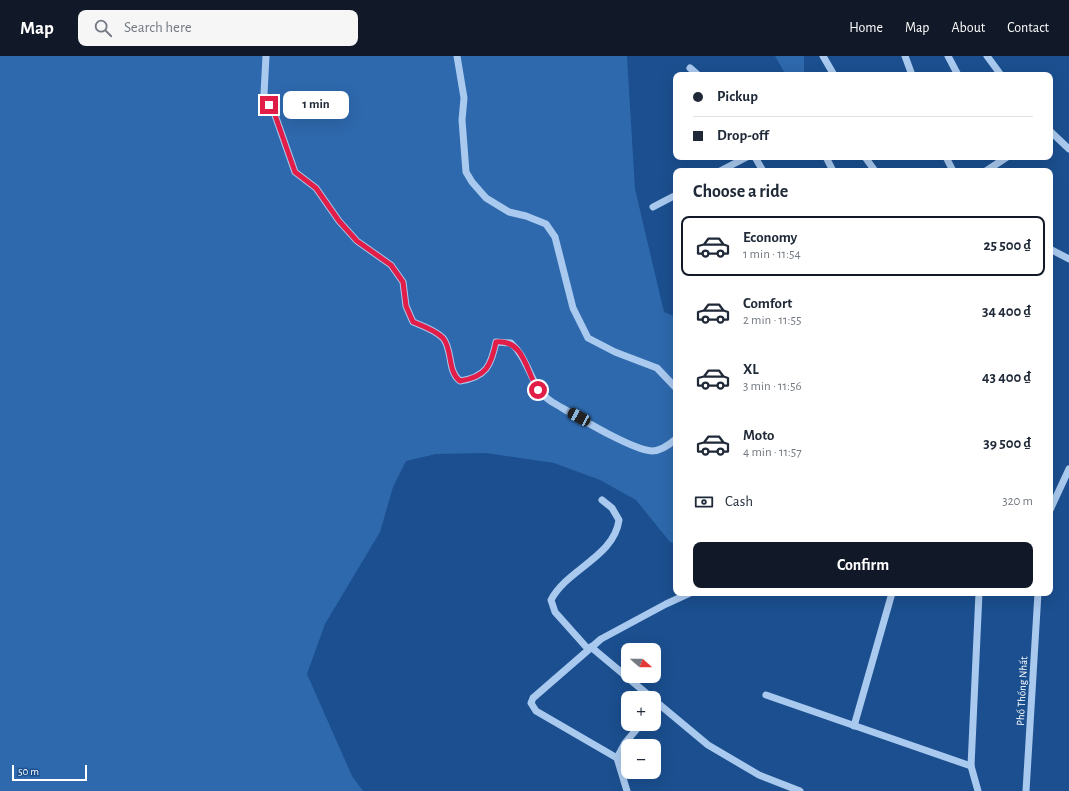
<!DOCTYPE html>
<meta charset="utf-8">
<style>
body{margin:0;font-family:"Alegreya Sans",sans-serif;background:#f6f6f7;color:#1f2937;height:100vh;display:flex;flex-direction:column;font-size:15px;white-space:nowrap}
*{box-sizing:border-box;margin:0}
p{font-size:13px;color:#747a83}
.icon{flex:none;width:22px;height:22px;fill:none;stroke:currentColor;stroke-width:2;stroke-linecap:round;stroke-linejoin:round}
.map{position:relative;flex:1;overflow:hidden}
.details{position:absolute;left:673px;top:112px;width:380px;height:428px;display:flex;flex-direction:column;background:#fff;border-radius:8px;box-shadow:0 4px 16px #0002}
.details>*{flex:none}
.guide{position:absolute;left:673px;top:16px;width:380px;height:88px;border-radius:8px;box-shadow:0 4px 16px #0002;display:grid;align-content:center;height:88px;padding:0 20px;background:#fff}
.needle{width:26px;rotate:111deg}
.buttons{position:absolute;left:621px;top:587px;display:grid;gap:8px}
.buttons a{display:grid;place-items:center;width:40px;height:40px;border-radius:8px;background:#fff;box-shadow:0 4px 16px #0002;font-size:20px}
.scale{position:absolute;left:12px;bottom:10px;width:75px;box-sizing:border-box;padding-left:4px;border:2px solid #fff;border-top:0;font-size:11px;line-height:14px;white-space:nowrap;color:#fff;-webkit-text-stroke:3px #1b4f8f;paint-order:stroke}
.end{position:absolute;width:18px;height:18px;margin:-9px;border:5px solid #e11d48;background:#fff;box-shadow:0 0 0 2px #fff}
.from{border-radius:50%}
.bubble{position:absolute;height:28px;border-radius:8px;background:#fff;box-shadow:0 4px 16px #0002;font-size:13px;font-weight:600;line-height:28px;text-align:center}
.car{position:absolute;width:12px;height:24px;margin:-12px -6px;border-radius:5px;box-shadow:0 0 3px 1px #0007;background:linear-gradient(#222 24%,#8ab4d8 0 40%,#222 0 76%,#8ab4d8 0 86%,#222 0)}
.guide b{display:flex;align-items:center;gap:14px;height:38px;font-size:15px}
.guide b+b{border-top:1px solid #e0e1e3}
.guide i{width:10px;height:10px;background:#1f2937}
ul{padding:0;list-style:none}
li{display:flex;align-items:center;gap:12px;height:60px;margin:0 8px 6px;padding:0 12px;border:2px solid transparent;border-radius:8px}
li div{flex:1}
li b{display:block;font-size:15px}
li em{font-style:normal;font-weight:600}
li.selected{border-color:#111827}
li>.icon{width:36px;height:36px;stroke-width:1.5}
h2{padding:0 20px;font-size:18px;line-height:48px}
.pay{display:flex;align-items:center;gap:10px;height:44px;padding:0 20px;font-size:15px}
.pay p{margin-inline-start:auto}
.primary-button{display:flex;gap:8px;margin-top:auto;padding:8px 20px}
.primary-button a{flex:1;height:46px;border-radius:8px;background:#111827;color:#fff;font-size:16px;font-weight:600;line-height:46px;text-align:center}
header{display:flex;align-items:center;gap:24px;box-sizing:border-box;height:56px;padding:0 20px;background:#111827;color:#fff}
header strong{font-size:19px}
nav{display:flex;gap:22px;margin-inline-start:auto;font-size:14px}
.search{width:280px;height:36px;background:#f6f6f7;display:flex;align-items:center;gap:10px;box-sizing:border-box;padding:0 14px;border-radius:8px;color:#747a83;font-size:15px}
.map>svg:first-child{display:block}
.green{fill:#2e69ad}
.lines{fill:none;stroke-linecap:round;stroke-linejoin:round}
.minor{stroke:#a9c9ee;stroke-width:7}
.route{stroke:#e11d48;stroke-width:5}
.labels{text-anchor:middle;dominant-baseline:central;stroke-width:3;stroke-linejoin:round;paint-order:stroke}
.street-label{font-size:11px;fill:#fff;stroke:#1b4f8f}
</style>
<header>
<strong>Map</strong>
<div class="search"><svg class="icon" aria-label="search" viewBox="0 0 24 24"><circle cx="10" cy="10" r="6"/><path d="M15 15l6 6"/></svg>Search here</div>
<nav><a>Home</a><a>Map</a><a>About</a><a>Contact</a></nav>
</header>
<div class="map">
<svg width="1069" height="735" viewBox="0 0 1069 735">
<rect width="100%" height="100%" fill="#1b4f8f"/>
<g class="green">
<path d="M0 0H627L635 133 664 256 676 261V488L670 486 636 444 600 424 554 407 486 397 436 398 406 405 393 431 380 476 325 568 307 618 352 720 363 735H0Z"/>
<path d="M775 0H804V18L786 19Z"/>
</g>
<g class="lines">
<g class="minor">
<path d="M266 0 264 38 275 59 295 116 316 132 339 165 357 185 391 209 403 226 406 250 413 266C423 270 435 274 443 282 453 294 447 315 460 325 486 321 491 310 496 286L511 287C530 304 530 332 552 346 573 358 631 394 652 395 661 395 669 389 676 383"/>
<path d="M457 0 464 42 462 64 466 116 472 126 486 142 509 156 526 160 546 168 555 181 573 252 588 282 615 296 657 312 676 332"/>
<path d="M823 0 834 19"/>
<path d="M905 0 912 19"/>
<path d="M948 0 958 19"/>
<path d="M987 0 1001 19"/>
<path d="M690 12 698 19"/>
<path d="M1050 75 1069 93"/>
<path d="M755 101 763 115"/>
<path d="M826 101 833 115"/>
<path d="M865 101 875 115"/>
<path d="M946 101 953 115"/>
<path d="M720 115 747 101"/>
<path d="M986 115 1007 101"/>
<path d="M653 151 676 139"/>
<path d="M1050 193 1069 203"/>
<path d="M1050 454 1069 413"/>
<path d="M591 591 652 642"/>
<path d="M588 593 555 556 551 544C567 513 614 501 619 464L612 452 602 444"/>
<path d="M766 639 971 710"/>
<path d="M654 644 708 689 759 719 800 735"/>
<path d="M854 670 892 537"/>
<path d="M617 702 625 687 641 668"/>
<path d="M627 735 617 702 536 655 531 647 533 642 601 583 666 548 690 537"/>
<path d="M978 735 971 710 979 537"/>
<path d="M1026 735 1038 537"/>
</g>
</g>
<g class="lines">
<path class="route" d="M269 49 275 59 295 116 316 132 339 165 357 185 391 209 403 226 406 250 413 266C423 270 435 274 443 282 453 294 447 315 460 325 486 321 491 310 496 286 524 283 526 315 538 334"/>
</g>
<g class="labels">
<g class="street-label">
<text transform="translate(1022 635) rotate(-87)">Phố Thống Nhất</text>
</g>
</g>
</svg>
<div class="buttons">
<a><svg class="needle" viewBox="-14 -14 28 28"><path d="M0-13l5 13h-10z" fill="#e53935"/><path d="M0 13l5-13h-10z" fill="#747a83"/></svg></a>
<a>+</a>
<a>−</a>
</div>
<div class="scale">50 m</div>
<i class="end from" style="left:538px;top:334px"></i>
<i class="end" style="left:269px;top:49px"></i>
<div class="bubble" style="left:283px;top:35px;width:66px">1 min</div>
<i class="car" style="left:579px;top:361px;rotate:298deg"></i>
<div class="guide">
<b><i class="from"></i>Pickup</b>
<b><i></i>Drop-off</b>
</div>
<section class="details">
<h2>Choose a ride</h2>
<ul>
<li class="selected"><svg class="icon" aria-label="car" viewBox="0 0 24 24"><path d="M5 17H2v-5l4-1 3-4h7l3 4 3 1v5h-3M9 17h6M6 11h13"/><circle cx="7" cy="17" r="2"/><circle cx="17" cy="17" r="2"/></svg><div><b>Economy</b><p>1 min · 11:54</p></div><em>25 500 ₫</em></li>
<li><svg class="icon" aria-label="car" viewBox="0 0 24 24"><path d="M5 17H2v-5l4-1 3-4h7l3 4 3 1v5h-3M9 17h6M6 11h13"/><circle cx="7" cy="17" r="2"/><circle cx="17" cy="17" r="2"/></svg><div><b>Comfort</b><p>2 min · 11:55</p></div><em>34 400 ₫</em></li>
<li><svg class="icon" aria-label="car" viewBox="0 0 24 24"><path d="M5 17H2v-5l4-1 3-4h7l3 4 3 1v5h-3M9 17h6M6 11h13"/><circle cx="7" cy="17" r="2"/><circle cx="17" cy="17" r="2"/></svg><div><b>XL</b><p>3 min · 11:56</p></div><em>43 400 ₫</em></li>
<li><svg class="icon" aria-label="car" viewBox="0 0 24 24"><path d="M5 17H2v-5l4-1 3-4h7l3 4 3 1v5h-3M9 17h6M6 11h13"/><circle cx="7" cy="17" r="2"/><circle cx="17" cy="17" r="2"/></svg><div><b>Moto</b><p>4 min · 11:57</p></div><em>39 500 ₫</em></li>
</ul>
<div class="pay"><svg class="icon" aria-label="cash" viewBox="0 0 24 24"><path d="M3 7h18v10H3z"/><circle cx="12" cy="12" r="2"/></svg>Cash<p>320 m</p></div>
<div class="primary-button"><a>Confirm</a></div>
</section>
</div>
